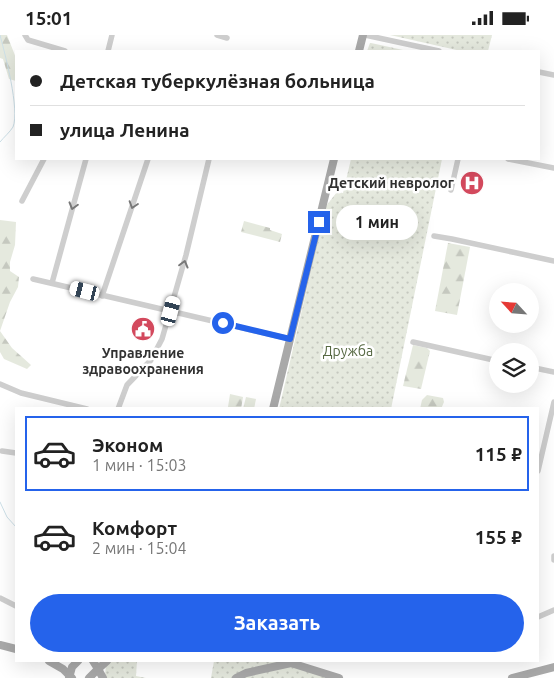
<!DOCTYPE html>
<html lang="ru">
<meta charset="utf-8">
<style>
body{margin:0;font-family:Ubuntu,sans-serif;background:#f6f6f6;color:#222;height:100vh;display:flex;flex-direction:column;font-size:19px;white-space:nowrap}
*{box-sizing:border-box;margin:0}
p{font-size:16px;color:#767676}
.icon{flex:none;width:28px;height:28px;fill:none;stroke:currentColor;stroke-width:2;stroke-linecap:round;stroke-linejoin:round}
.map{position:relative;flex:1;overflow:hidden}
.sheet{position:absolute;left:15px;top:372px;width:524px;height:255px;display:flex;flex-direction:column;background:#fff;border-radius:0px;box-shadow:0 5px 20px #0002}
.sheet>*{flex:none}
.guide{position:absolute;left:15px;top:15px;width:525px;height:110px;border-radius:0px;box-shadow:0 5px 20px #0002;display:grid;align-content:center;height:110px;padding:0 15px;background:#fff}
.needle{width:32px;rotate:296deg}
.buttons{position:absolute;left:489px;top:248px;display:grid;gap:10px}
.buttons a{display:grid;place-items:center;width:50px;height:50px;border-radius:50%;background:#fff;box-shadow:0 5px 20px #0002;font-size:25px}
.end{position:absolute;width:22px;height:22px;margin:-11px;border:6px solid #2563eb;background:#fff;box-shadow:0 0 0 2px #fff}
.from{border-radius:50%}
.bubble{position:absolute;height:35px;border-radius:18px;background:#fff;box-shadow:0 5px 20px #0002;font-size:16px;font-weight:700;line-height:35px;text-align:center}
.car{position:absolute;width:15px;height:30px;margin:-15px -8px;border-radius:6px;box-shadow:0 0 4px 1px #0007;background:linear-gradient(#fff 24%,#345 0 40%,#fff 0 76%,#345 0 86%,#fff 0)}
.guide b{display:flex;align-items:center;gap:18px;height:48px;font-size:19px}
.guide b+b{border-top:1px solid #e0e0e0}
.guide i{width:12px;height:12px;background:#222}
ul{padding:9px 0 0;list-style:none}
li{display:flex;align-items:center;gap:15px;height:75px;margin:0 10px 8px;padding:0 5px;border:2px solid transparent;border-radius:0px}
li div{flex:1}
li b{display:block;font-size:19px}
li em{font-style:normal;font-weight:700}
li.active{border-color:#2563eb}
li>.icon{width:45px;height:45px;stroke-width:1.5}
.primary-button{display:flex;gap:10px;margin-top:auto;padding:10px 15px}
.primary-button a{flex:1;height:58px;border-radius:30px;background:#2563eb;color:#fff;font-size:20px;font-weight:700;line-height:58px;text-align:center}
.status{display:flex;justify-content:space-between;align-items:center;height:35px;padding:0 25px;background:#fff;direction:ltr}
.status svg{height:14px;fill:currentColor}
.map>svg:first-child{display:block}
.forest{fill:url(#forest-firs)}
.park{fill:url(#park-dots)}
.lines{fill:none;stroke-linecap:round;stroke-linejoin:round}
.stream{stroke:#cde0e8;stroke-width:1}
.minor{stroke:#cecece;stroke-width:5.5}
.major{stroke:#a9a9a9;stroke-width:8}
.oneway{stroke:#787878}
.route{stroke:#2563eb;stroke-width:6}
.labels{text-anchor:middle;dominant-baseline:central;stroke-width:5;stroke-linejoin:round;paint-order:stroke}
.poi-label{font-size:14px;font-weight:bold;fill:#313131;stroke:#fff;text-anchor:end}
.park-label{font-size:14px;fill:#576943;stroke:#fff}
</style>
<div class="status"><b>15:01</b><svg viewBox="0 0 49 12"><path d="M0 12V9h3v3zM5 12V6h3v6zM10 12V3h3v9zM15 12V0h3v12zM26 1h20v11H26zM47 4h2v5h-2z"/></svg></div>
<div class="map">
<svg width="554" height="643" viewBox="0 0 554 643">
<defs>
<pattern id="forest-firs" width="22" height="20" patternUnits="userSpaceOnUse" patternTransform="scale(1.25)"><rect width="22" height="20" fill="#e5e9de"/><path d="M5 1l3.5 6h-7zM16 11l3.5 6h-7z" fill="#c5c8bf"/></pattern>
<pattern id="park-dots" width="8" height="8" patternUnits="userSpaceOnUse" patternTransform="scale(1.25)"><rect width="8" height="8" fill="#e5e9de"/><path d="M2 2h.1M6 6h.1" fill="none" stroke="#c5c8bf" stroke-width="1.8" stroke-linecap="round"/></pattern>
</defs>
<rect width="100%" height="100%" fill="#fff"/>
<g class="forest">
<path d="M0 0H7L16 23V46L9 44 3 24 0 23Z"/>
<path d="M0 185 16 187 15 210 10 227V236L19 242 18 252 10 267 0 296 12 313 31 330 27 334 4 324 0 317Z"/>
<path d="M244 186 270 193V195L282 199 280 207 241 197Z"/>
<path d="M448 208 470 212 457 280 435 276Z"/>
<path d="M413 310 427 313 430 316 421 354 403 351Z"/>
<path d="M230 359 243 362 241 374 228 372Z"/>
<path d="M427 360 443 363 444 367 441 374H420L422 365Z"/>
<path d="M246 362 256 364 254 374H243Z"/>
</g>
<g class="park">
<path d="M390 0H492L488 16H461Z"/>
<path d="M370 8H371L403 15 367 16Z"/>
<path d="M351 124H442L391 374H279L326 171 337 157 343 158Z"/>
<path d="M112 626H137L136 641 146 643H106L105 641 106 630Z"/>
<path d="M214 626H292L329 643H211Z"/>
</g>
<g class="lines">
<g class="stream">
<path d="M0 107C4 102 10 97 13 92 20 75 5 19 0 0"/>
<path d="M0 467 7 482 16 492"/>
</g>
<g class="minor">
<path d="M25 0 28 5 65 16"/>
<path d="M217 0 227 3"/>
<path d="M365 0 439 16"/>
<path d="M108 16 112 0"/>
<path d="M539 37 554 40"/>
<path d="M508 124 554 133"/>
<path d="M451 155 458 124"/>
<path d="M22 166 44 124"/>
<path d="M434 201 452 204 554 226"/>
<path d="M33 244 290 304"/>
<path d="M52 248 86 124"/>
<path d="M102 261 148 124"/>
<path d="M413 307 498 326"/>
<path d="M530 332 554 337"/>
<path d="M0 349 21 358 87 374"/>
<path d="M118 374 127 350 151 325 162 304 186 220 209 124"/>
<path d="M2 416 16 418"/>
<path d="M538 436 554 367"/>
<path d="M554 521V525"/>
<path d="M0 563 16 571"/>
<path d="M538 582 554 575"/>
</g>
<g class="major">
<path d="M359 16 363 0"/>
<path d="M273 374 334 124"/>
<path d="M0 610 16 614"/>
<path d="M49 626 63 634 72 643"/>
<path d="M69 643 72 632 78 626"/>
<path d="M89 643 98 634 93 626"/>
<path d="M103 643 98 634 107 626"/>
<path d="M236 643 246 638 291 628 339 643"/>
<path d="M512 643 554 632"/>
</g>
</g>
<defs><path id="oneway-chevron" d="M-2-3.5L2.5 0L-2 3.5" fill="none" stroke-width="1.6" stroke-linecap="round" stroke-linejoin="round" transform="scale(1.25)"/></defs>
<g class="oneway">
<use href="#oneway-chevron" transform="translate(133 170) rotate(108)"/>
<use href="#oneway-chevron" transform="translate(73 171) rotate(106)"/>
<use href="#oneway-chevron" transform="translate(184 229) rotate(-75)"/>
</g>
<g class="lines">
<path class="route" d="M223 288 290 304 319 187"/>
</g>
<defs>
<g id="hospital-disc" transform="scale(1.25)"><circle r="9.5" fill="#d3495d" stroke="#fff"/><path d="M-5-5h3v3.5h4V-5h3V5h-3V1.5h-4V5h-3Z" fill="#fff"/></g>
<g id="civic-disc" transform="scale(1.25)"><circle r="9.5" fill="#d3495d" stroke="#fff"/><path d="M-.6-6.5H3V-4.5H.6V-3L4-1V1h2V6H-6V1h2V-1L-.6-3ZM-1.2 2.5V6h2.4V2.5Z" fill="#fff"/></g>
</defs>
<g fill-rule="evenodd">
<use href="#hospital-disc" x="472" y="148"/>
<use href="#civic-disc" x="143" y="294"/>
</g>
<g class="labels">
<g class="poi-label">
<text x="454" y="148">Детский невролог</text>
<text x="143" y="318" text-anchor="middle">Управление<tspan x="143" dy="16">здравоохранения</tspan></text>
</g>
<g class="park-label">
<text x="348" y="316">Дружба</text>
</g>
</g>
</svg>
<div class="buttons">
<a><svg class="needle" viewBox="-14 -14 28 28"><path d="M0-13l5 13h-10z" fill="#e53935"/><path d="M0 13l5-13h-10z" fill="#767676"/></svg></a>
<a><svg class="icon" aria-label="layers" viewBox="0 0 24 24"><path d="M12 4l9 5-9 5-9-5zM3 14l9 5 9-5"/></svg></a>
</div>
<i class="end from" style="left:223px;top:288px"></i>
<i class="end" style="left:319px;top:187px"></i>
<div class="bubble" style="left:336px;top:170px;width:82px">1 мин</div>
<i class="car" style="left:85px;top:256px;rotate:284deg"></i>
<i class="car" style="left:171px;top:276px;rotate:15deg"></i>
<div class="guide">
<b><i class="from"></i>Детская туберкулёзная больница</b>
<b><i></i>улица Ленина</b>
</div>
<section class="sheet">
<ul>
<li class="active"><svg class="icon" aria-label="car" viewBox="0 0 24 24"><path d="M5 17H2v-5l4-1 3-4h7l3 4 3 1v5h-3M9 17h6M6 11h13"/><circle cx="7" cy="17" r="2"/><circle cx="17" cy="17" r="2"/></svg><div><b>Эконом</b><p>1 мин · 15:03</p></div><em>115 ₽</em></li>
<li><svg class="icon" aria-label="car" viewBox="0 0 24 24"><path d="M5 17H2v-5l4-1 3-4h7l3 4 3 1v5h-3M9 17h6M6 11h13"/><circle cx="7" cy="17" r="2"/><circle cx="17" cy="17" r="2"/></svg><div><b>Комфорт</b><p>2 мин · 15:04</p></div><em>155 ₽</em></li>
</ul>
<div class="primary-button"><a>Заказать</a></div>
</section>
</div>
